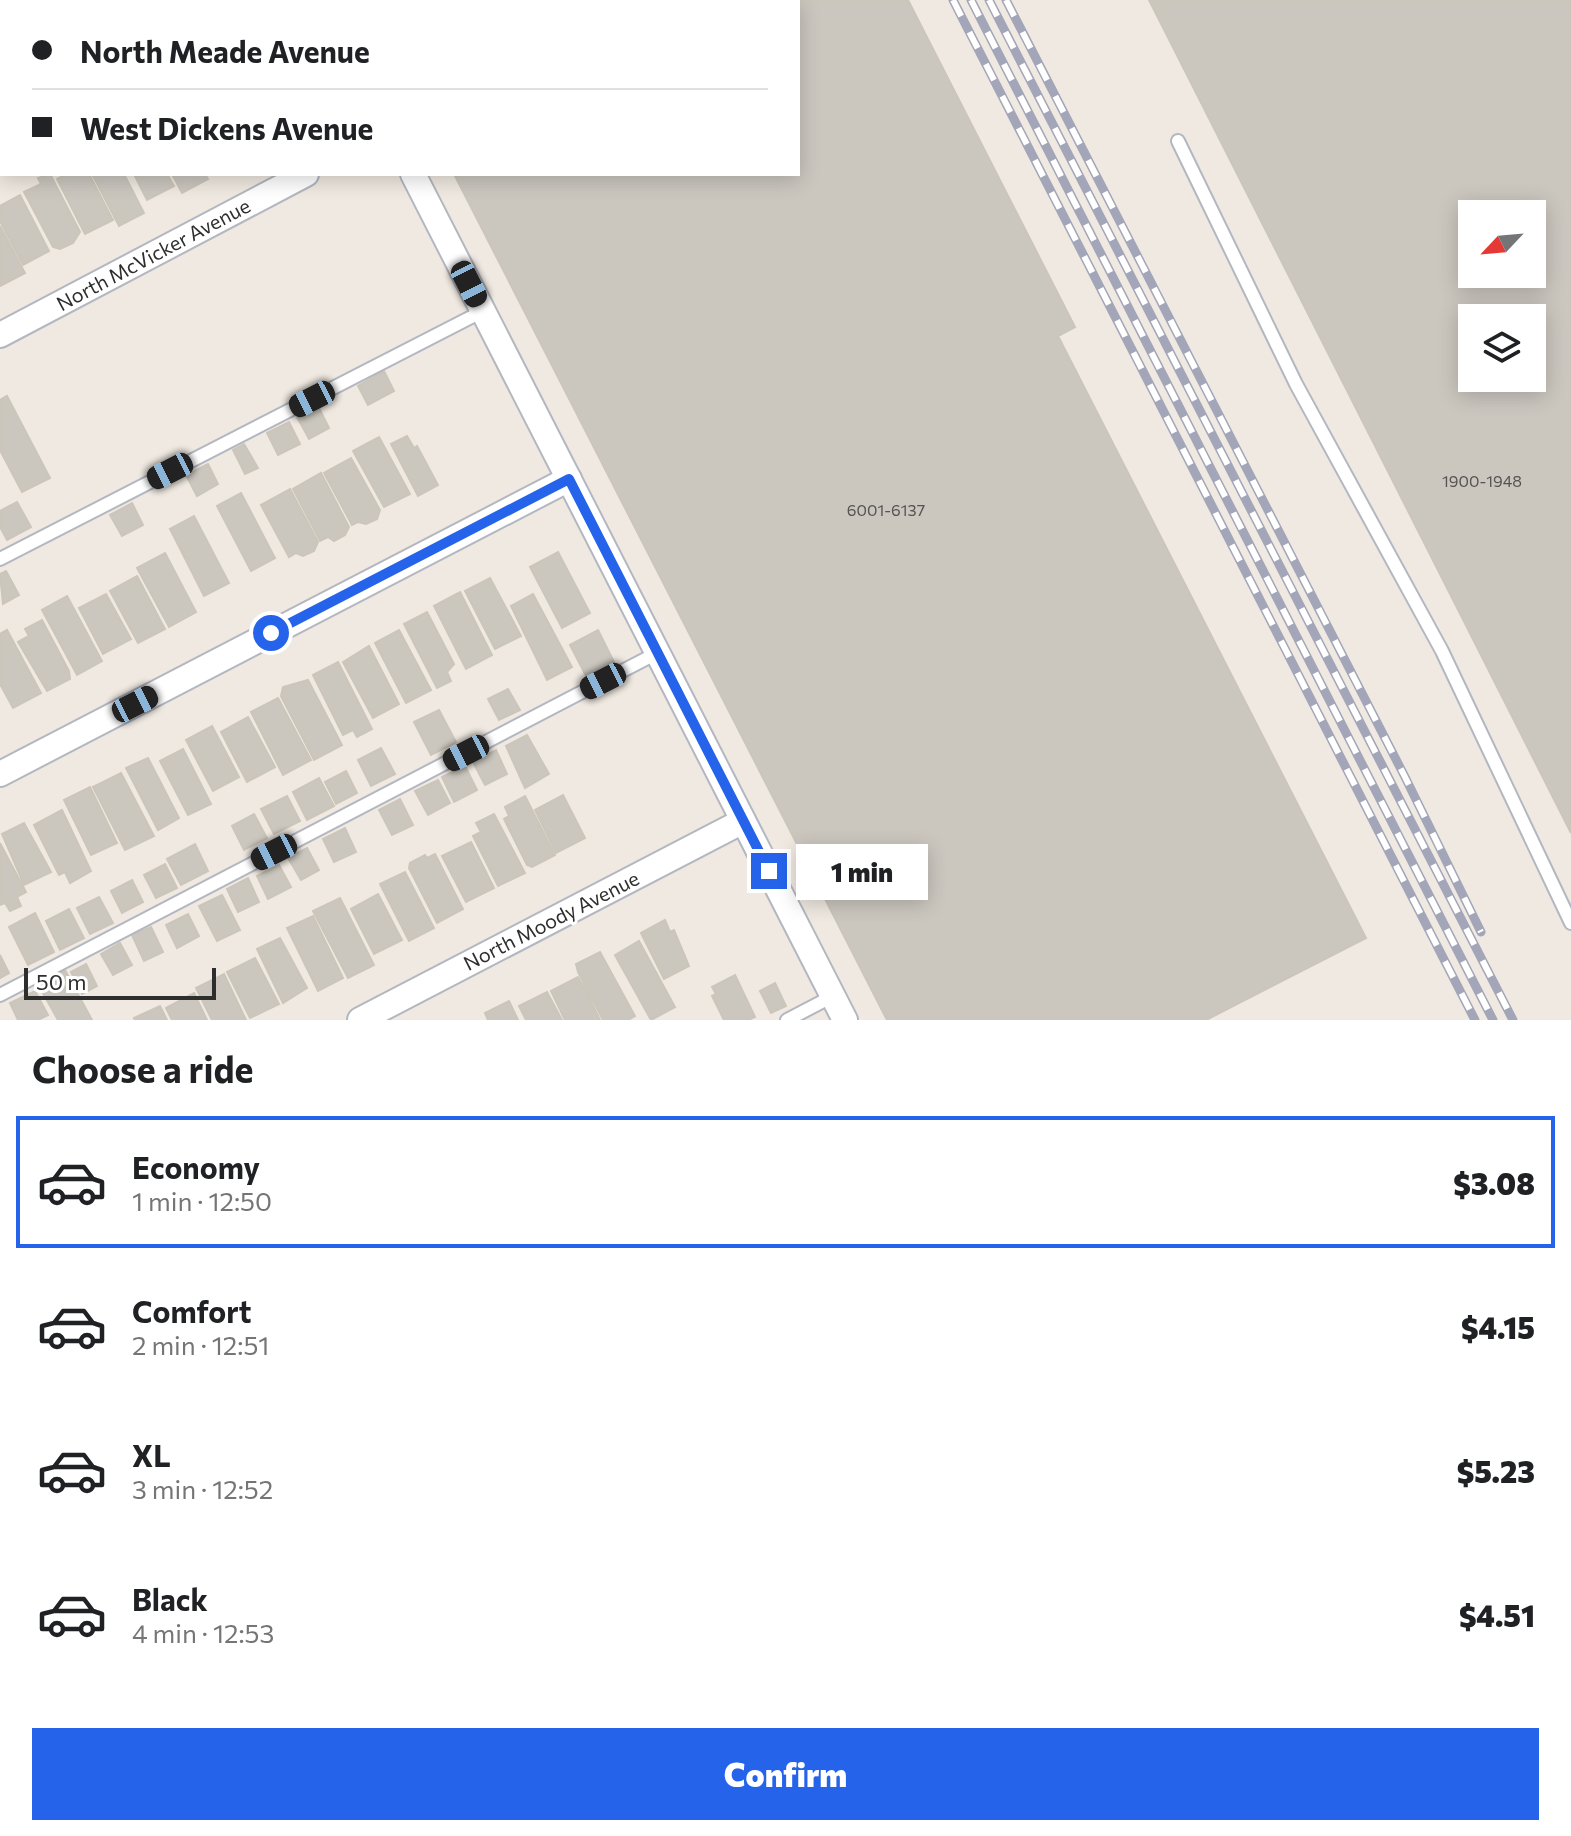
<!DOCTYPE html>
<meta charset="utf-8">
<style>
body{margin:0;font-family:Commissioner,sans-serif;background:#f6f6f6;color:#202124;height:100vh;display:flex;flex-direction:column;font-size:30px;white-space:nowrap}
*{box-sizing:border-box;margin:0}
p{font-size:26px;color:#757577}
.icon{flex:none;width:44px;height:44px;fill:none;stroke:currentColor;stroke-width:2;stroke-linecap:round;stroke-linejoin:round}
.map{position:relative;height:1020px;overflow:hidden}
.drawer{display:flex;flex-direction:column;background:#fff;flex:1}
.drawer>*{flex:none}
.top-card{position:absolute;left:0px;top:0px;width:800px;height:176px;box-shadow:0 4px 20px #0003;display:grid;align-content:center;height:176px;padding:0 32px;background:#fff}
.needle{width:52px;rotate:244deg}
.buttons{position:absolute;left:1458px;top:200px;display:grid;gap:16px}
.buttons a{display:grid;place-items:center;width:88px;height:88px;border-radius:0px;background:#fff;box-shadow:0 4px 20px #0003;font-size:40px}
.scale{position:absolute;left:24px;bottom:20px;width:192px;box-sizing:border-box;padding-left:8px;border:4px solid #2e2e2e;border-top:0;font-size:22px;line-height:28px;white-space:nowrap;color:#2e2e2e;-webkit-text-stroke:6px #fff;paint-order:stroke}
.end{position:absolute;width:36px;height:36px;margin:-18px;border:10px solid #2563eb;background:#fff;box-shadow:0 0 0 4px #fff}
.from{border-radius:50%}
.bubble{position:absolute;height:56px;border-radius:0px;background:#fff;box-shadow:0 4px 20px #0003;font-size:26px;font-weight:800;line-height:56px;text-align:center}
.car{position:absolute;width:24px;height:48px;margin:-24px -12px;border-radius:10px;box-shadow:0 0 6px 2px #0007;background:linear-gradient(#222 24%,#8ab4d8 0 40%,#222 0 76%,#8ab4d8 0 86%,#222 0)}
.top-card b{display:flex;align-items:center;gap:28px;height:76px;font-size:30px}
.top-card b+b{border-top:2px solid #e0e0e0}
.top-card i{width:20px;height:20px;background:#202124}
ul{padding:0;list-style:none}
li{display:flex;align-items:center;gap:24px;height:132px;margin:0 16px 12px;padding:0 16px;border:4px solid transparent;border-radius:0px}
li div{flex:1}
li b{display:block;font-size:30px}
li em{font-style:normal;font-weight:800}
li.selected{border-color:#2563eb}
li>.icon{width:72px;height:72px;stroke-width:1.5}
h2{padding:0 32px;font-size:36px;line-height:96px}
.cta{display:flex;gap:16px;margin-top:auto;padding:16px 32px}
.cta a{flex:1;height:92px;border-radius:0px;background:#2563eb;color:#fff;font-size:32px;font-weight:800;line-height:92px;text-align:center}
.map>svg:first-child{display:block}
.building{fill:#cbc7bf;stroke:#cbc5ba;stroke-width:2;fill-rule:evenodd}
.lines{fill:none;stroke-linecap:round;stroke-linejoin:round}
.service-casing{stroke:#b4b7c1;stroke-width:16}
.minor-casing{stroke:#b4b7c1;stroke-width:28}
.service{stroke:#fff;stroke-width:12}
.minor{stroke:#fff;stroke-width:24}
.rail-casing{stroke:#a3a6b8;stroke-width:9}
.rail{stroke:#fff;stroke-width:6;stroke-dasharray:18;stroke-linecap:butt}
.route{stroke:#2563eb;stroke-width:10}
.labels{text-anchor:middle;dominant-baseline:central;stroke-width:6;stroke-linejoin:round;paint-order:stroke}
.number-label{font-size:16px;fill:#555452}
.street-label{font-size:20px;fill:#2e2e2e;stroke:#fff}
</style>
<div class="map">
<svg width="1571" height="1020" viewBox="0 0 1571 1020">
<rect width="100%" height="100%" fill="#efe9e1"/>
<g class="building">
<path d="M365 0H908L1075 327 1058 336 1366 938 1206 1020H887L454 174H798V2Z"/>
<path d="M1149 0H1571V833L1444 582ZM1472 214H1532V274H1472ZM1472 318H1532V378H1472Z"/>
<path d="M50 174 80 232 73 243 60 249 53 247 24 192 41 184 38 178Z"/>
<path d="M67 174H89L113 220 85 234 57 179Z"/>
<path d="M92 174H124L144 213 119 226Z"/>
<path d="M134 174H167L174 186 147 200Z"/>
<path d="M172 174H205L208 179 182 193Z"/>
<path d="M20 195 49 251 23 265 0 221V206Z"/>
<path d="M0 226 25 273 0 286Z"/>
<path d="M384 371 394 391 368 405 358 386Z"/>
<path d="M7 396 50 478 22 492 0 450V400Z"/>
<path d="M318 406 329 428 309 439 297 417Z"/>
<path d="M289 422 300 444 278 455 267 433Z"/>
<path d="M407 436 414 448 417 446 438 485 418 496 391 444Z"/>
<path d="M379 437 410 494 384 507 353 451Z"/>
<path d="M244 444 258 468 245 474 233 450Z"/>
<path d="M351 458 380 510 377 519 366 524 358 522 352 525 324 473Z"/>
<path d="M208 464 218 484 197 496 186 475Z"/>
<path d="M321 473 349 527 345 535 334 541 328 537 320 541 293 489Z"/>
<path d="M290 489 318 542 314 551 303 556 296 553 289 557 261 505Z"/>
<path d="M241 493 275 558 251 571 217 506Z"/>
<path d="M17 502 31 527 7 540 0 527V511Z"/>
<path d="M132 503 143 525 122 536 110 515Z"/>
<path d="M194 516 229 583 204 596 170 529Z"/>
<path d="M558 552 590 613 562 628 530 567Z"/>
<path d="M165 553 196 612 169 627 137 568Z"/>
<path d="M6 571 19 595 3 604 0 574Z"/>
<path d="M137 576 165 629 138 643 110 591Z"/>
<path d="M490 578 521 636 495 649 465 591Z"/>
<path d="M460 592 492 655 466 669 434 606Z"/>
<path d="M106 594 131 639 103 654 79 608Z"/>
<path d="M533 594 572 667 547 680 511 606Z"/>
<path d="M67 596 102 661 77 675 42 610Z"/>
<path d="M427 612 454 664 447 672 451 681 437 688 404 624Z"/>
<path d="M42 620 69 671 70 679 47 691 18 642 29 636 25 629Z"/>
<path d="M7 630 41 693 13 708 0 684V634Z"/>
<path d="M399 630 431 690 406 703 375 643Z"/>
<path d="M598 630 614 662 586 676 570 645Z"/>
<path d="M369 646 399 704 373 718 343 662Z"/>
<path d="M338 662 372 729 357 737 353 730 343 735 313 675Z"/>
<path d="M308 680 342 745 314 760 281 696 283 687Z"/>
<path d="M508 689 520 710 499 720 488 699Z"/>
<path d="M278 698 311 760 283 775 251 712Z"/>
<path d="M439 710 456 742 431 755 414 722Z"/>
<path d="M248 717 275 767 247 782 221 732Z"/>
<path d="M212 726 239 777 213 791 186 740Z"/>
<path d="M527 735 549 774 525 788 506 746Z"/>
<path d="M381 748 395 774 371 786 358 760Z"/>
<path d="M183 749 211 804 188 815 160 761Z"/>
<path d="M496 750 507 774 485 785 473 762Z"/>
<path d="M148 758 179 818 158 830 126 768Z"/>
<path d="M465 766 477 790 454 802 442 777Z"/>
<path d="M346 771 357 793 336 804 325 782Z"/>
<path d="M121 773 154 836 125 850 93 787Z"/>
<path d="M319 778 334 806 307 820 293 792Z"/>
<path d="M438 780 450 803 428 815 415 791Z"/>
<path d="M90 787 117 843 91 855 64 800Z"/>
<path d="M563 795 585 838 556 853 535 810Z"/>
<path d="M287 796 300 821 274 834 261 809Z"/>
<path d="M525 796 555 855 532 867 527 865 504 819 509 816 505 807Z"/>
<path d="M400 799 413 825 392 835 379 810Z"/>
<path d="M62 810 91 871 70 883 65 872 59 875 34 825Z"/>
<path d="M254 814 267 838 244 850 232 826Z"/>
<path d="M494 814 525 873 498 886 473 836 481 832 476 823Z"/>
<path d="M24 823 51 872 24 885 2 834Z"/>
<path d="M345 828 356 852 334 862 323 839Z"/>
<path d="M471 842 494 888 466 902 442 856Z"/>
<path d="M0 843 26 892 17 897 21 906 10 911 5 903 0 905Z"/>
<path d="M195 844 208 871 181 885 167 859Z"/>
<path d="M307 848 319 870 301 880 288 858Z"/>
<path d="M435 854 463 909 437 923 409 868 410 863 425 855 427 858Z"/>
<path d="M165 864 177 888 156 898 144 875Z"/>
<path d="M279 865 291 887 268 899 257 876Z"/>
<path d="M405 872 434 928 409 941 380 884Z"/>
<path d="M248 878 259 902 238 912 227 889Z"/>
<path d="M132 880 143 902 122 913 111 891Z"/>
<path d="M378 894 402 940 374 954 351 909Z"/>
<path d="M222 895 240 930 217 941 199 906Z"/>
<path d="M99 897 113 923 90 934 77 908Z"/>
<path d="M340 898 374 965 348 978 313 911Z"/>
<path d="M69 909 84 938 60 950 46 921Z"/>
<path d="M35 913 54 952 28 965 9 927Z"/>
<path d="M188 914 199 936 177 948 166 925Z"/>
<path d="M313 916 343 978 318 991 287 928Z"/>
<path d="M665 920 670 932 674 930 689 966 664 979 641 933Z"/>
<path d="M151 927 163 952 144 961 132 935Z"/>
<path d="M280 938 307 988 283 1003 257 949Z"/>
<path d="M639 941 675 1007 651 1020 615 955Z"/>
<path d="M120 943 132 965 113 975 101 954Z"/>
<path d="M600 952 635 1016 628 1020H603L578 972 576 964Z"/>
<path d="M0 955 9 973 0 978Z"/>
<path d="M255 958 279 1004 250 1018 227 972Z"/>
<path d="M86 964 97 986 82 994 71 972Z"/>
<path d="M65 970 92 1020H58L39 986Z"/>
<path d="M224 974 246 1020H212L196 988Z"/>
<path d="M735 975 755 1017 748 1020H724L712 996 716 994 712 987Z"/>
<path d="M578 977 587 993 600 1020H565L551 991Z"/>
<path d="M775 983 786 1006 771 1013 760 991Z"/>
<path d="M35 991 48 1015 38 1020H18L10 1003Z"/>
<path d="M547 992 562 1020H526L519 1006Z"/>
<path d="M194 993 207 1020H172L166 1008Z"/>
<path d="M509 1001 518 1020H488L485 1013Z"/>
<path d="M160 1006 167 1020H135L134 1018Z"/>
</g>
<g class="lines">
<g class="service-casing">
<g id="service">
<path d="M235 2 239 0"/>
<path d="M0 123 2 122"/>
<path d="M1178 141 1296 384 1442 651 1571 923"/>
<path d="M0 559 483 311"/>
<path d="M0 995 657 653"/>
<path d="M787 1020 833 996"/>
</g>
</g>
<g class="minor-casing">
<g id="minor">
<path d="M324 0 325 2"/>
<path d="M413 174 845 1020"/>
<path d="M0 335 306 174"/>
<path d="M0 774 569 479"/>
<path d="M360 1020 743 821"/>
</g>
</g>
<use href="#service" class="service"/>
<use href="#minor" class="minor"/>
<g class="rail-casing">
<g id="rail">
<path d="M953 0 1475 1020"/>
<path d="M971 0 1493 1020"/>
<path d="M989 0 1513 1020"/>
<path d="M1006 0 1405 777 1481 932"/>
</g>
</g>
<use href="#rail" class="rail"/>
</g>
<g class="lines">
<path class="route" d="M271 633 569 479 769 871"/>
</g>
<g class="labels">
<g class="number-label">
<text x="1482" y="480">1900-1948</text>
<text x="886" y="509">6001-6137</text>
</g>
<g class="street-label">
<text transform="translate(153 254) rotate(-28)">North McVicker Avenue</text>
<text transform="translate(551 920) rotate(-27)">North Moody Avenue</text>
</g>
</g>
</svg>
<div class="buttons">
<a><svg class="needle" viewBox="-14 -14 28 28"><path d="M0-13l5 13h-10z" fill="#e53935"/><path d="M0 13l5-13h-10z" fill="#757577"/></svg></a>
<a><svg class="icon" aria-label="layers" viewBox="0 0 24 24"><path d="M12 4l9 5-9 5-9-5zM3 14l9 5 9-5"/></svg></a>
</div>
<div class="scale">50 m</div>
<i class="end from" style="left:271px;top:633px"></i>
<i class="end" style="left:769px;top:871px"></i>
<div class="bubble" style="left:796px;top:844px;width:132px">1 min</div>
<i class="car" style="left:469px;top:284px;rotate:153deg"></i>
<i class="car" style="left:312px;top:399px;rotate:243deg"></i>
<i class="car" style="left:170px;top:471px;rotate:243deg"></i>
<i class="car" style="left:603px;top:681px;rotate:243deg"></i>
<i class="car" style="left:135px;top:704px;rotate:63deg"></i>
<i class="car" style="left:466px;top:753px;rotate:243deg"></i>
<i class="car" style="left:274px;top:852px;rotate:243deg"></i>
<div class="top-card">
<b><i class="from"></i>North Meade Avenue</b>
<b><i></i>West Dickens Avenue</b>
</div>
</div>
<section class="drawer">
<h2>Choose a ride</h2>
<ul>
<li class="selected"><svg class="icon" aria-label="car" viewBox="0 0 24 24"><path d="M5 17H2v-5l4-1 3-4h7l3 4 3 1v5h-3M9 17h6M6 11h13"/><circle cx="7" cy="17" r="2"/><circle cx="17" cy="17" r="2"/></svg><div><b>Economy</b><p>1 min · 12:50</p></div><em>$3.08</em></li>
<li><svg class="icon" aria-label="car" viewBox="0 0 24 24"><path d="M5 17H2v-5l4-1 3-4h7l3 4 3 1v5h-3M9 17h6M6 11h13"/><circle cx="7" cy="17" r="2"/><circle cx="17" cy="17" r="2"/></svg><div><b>Comfort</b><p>2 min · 12:51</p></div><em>$4.15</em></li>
<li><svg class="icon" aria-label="car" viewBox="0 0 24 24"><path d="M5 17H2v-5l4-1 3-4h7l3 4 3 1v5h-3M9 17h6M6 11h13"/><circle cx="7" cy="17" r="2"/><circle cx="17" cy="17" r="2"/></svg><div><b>XL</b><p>3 min · 12:52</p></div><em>$5.23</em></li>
<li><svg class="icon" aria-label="car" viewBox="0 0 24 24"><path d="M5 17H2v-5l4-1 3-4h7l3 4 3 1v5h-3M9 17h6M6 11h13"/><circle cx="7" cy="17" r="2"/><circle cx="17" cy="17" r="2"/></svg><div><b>Black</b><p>4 min · 12:53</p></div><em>$4.51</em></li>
</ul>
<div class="cta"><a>Confirm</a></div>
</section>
